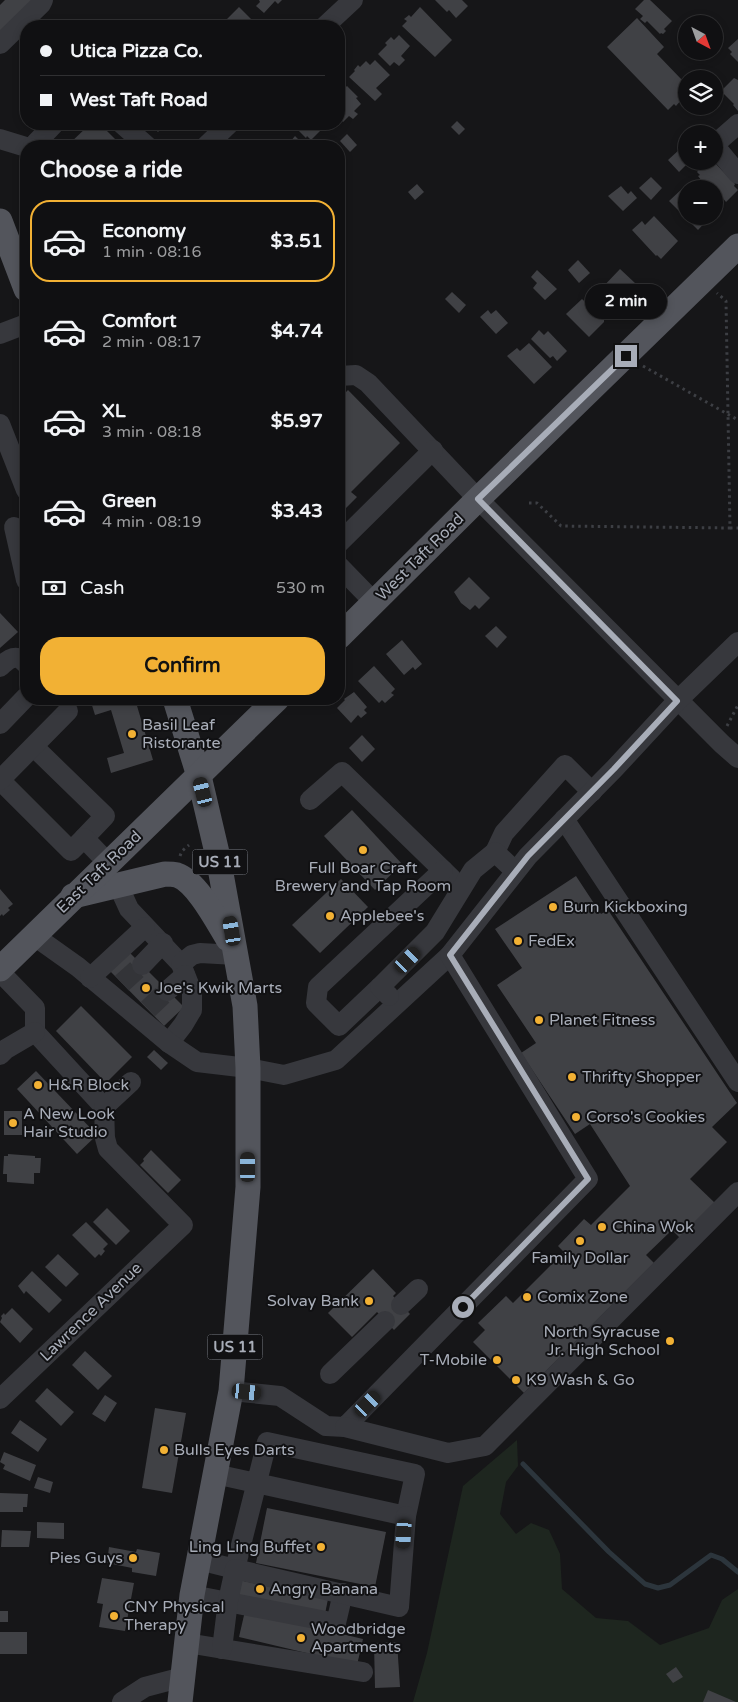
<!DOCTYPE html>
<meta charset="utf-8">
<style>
body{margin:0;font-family:"Varela Round",sans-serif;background:#19191b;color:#f1f3f6;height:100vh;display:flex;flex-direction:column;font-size:19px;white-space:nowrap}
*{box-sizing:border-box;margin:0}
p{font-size:16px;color:#9c9d9f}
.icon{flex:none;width:28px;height:28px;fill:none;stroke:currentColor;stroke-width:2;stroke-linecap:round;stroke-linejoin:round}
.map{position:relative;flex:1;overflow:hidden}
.drawer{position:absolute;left:20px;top:140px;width:325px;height:565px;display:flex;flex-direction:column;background:#101012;border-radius:20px;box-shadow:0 2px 8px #0003,0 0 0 1px #303032}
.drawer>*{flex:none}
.guide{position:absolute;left:20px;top:20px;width:325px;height:110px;border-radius:20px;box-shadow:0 2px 8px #0003,0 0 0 1px #303032;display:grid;align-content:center;height:110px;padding:0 20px;background:#101012}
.needle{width:32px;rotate:139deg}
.buttons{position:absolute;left:678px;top:15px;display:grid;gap:10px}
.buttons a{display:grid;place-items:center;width:45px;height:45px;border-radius:50%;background:#101012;box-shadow:0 2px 8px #0003,0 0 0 1px #303032;font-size:25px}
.end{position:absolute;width:22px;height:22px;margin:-11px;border:6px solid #a8adb8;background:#111;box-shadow:0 0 0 2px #111}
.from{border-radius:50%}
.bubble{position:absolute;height:35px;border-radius:18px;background:#101012;box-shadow:0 2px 8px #0003,0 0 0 1px #303032;font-size:16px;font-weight:800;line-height:35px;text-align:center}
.car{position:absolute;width:15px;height:30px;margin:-15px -8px;border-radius:6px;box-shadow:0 0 4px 1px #0007;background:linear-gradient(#222 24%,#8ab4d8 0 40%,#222 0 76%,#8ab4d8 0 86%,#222 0)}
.guide b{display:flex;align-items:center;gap:18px;height:48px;font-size:19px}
.guide b+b{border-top:1px solid #303032}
.guide i{width:12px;height:12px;background:#f1f3f6}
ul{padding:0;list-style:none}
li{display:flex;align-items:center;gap:15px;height:82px;margin:0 10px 8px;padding:0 10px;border:2px solid transparent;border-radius:20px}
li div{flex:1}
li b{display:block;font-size:19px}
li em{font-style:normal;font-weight:800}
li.selected{border-color:#f2b134}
li>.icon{width:45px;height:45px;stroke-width:1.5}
h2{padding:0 20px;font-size:22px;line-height:60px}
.pay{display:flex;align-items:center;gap:12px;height:55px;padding:0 20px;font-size:19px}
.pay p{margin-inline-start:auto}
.cta{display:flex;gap:10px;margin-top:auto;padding:10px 20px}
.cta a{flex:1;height:58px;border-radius:20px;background:#f2b134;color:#111;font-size:20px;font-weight:800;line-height:58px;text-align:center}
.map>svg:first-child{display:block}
.green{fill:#1e261f}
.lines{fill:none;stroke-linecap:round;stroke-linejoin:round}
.stream{stroke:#2c353c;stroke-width:5}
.building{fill:#404145}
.minor-tunnel{stroke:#333438;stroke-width:20;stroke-dasharray:20 10;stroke-linecap:butt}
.path{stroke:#3d3f44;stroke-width:3;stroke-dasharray:2.5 4;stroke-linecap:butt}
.minor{stroke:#37383d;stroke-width:20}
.major{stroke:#53555c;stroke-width:25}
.route{stroke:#a8adb8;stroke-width:6}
.poi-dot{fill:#f2b134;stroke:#111113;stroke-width:2}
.labels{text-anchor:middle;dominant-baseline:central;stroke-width:4;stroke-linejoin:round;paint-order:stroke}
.shield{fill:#111113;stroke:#7b7e86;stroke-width:1}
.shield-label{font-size:15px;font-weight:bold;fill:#a8adb8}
.street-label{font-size:16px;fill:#a8adb8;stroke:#111113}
.poi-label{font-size:16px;fill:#a8adb8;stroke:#111113;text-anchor:start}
</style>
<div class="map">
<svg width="738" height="1702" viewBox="0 0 738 1702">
<rect width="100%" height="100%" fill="#161618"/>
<path class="green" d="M517 1440 518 1466 506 1482 500 1514 516 1534 531 1523 549 1530 560 1554 562 1589 596 1618 628 1621 660 1645 709 1628 722 1600 738 1589V1702H413L427 1653 463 1486Z"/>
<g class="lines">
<path class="stream" d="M523 1464 609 1552 645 1584 658 1588 670 1585 711 1555 722 1559 738 1572"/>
</g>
<g class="building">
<path d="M5 0H32L0 35V5Z"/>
<path d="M259 0H282L278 4 275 1 264 13 256 6 260 2Z"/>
<path d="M435 0H462L468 6 456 18 449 10 447 12Z"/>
<path d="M644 0H650L672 21 664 29 666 31 663 34 661 33 660 34 647 21 645 23 640 19 643 16 635 9Z"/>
<path d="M239 7 257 25 256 26H216L223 20 225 21Z"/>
<path d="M420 7 452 40 435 57 402 26 407 21 404 19 409 15 411 17Z"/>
<path d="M637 18 664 47 657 54 682 80 684 77 686 79V100L683 102 681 100 676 106 674 104 668 110 607 47Z"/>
<path d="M399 35 410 46 401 56 405 60 399 66 394 62 390 66 378 54 387 45 385 43 391 37 394 40Z"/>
<path d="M738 39V62L730 54 732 52 728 48Z"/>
<path d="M375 60 390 75 376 88 382 94 375 101 349 77 355 71 354 70 358 65 360 67 366 61 370 65Z"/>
<path d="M734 78 738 80V111L733 105 734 104 721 91Z"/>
<path d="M347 86 358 97 356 98 361 104 354 111 358 114 353 119 349 116 343 122 339 118V88L341 91Z"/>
<path d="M457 121 465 129 459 135 451 127Z"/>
<path d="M90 124H100L122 146H67Z"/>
<path d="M149 124H166L158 132Z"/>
<path d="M296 124H327L311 140 307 136 306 138 294 126Z"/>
<path d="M347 134 357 145 350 152 340 141Z"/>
<path d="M295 136 305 146H276L279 143 281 145 287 139 290 142Z"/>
<path d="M680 149 686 155V161H690L679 172 668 160Z"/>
<path d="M701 161H706L708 167 714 162 735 184 734 186 738 190 726 202 722 197 720 199 718 196 716 197 714 195V189H708L698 176 700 175 697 172 701 167 698 164Z"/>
<path d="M651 177 662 188 651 200 639 188Z"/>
<path d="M417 184 424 192 415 200 408 192Z"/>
<path d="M621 186 628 194 631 191 637 198 623 211 608 196Z"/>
<path d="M683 188 686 191V216H711L698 230 669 201Z"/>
<path d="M654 216 678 241 661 259 657 255 656 256 632 230 642 221 645 225Z"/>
<path d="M578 260 590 273 579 283 568 270Z"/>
<path d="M620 269 635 283 625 293 627 295 623 300 620 298 619 300 617 298 613 303 599 291Z"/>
<path d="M537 270 557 289 545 300 533 288 537 283 531 277Z"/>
<path d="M452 292 466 305 459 313 445 299Z"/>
<path d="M582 299 604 320V322L589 337 566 314Z"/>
<path d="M488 310 491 314 496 310 508 323 496 334 480 317Z"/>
<path d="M539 330 544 335 548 331 567 351 557 361 553 356 550 358 531 339Z"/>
<path d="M529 343 552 367 534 384 507 356 517 348 520 351Z"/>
<path d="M348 390 400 443 351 492 357 497 339 515V399Z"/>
<path d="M469 577 490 598 479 609 475 605 470 610 461 603 454 592Z"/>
<path d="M0 613 18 632 0 648Z"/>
<path d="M496 626 507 637 497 648 485 636Z"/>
<path d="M402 640 422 664 415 670 413 667 404 675 386 654Z"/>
<path d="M374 666 395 689 391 693 394 695 385 703 382 700 379 703 358 681Z"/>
<path d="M354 692 367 707 364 710 367 713 361 718 358 715 351 723 337 708 345 700 344 699Z"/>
<path d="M90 699H135L153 760 111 773 107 758 124 753 111 710 95 715Z"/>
<path d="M362 735 375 749 362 762 349 748Z"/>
<path d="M352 810 402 864 375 890 324 836Z"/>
<path d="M576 876 601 914 608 910 737 1103 712 1127 727 1142 690 1179 715 1203 680 1238 672 1230 646 1255 654 1263 524 1393 473 1342 485 1330 478 1323 506 1296 513 1303 564 1252 558 1246 584 1219 591 1225 630 1186 590 1124 575 1134 521 1053 536 1043 497 985 522 968 495 929Z"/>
<path d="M341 879 368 907 320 953 292 925Z"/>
<path d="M0 889 13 904 8 908 10 910 3 916 2 914 0 916Z"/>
<path d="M129 952 184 1007 164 1026 110 971Z"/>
<path d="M81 1006 132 1057 106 1083 56 1031Z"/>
<path d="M154 1050 168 1063 161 1070 147 1057Z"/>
<path d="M36 1071 97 1135 77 1154 17 1089Z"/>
<rect x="4" y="1111" width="18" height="24"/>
<path d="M151 1150 181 1180 168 1193 140 1165 144 1161 143 1159Z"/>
<path d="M8 1154 35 1156V1158H41L40 1173H34V1184L7 1182V1174H3L4 1156H8Z"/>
<path d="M107 1208 130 1231 116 1245 93 1222Z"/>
<path d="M86 1222 108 1244 103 1249 105 1251 101 1256 99 1254 95 1258 72 1235Z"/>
<path d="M58 1254 79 1274 66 1287 45 1267Z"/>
<path d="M373 1269 396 1293 393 1296 410 1314 394 1330 377 1312 352 1337 328 1313Z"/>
<path d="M32 1271 62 1300 49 1313 26 1291 24 1294 18 1286Z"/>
<path d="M12 1308 33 1329 20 1343 0 1322 2 1318 1 1316 4 1313 5 1315Z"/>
<path d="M85 1351 112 1376 98 1390 72 1365Z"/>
<path d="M47 1388 74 1412 61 1426 35 1401Z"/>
<path d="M105 1395 117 1403 105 1422 92 1414Z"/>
<path d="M155 1408 186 1413 172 1493 142 1488Z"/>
<path d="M20 1420 47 1439 38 1452 11 1433Z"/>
<path d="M4 1452 36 1465 30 1481 3 1469 5 1465 0 1462Z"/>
<path d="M38 1477 53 1482 50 1493 34 1488Z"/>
<path d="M0 1493 28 1494 27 1507H23V1512H0Z"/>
<path d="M267 1508 386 1532 375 1587 256 1563Z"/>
<path d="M37 1522 64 1523V1539L37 1538Z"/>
<path d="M2 1530 31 1531 29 1547H1Z"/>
<path d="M109 1547 136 1552 137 1549 160 1553 156 1576 132 1572V1568L107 1563Z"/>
<path d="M102 1578 134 1583 125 1631 99 1627 103 1604 97 1603Z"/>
<path d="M239 1580 328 1599 324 1619 235 1599Z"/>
<rect x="0" y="1611" width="8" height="11"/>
<path d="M245 1611 363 1639 357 1665 239 1637Z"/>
<rect x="0" y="1632" width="27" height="22"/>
<path d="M397 1642 400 1687 375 1688 374 1643Z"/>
<path d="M676 1667 683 1677 673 1683 666 1674Z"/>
<path d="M708 1690 736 1702H703Z"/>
</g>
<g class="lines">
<g class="minor-tunnel">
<path d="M122 983 142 965"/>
<path d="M148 1009 167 991"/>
</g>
<g class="path">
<path d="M643 366 738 420"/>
<path d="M529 503H537L561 526 730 528 726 301 717 293"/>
<path d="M730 528H738"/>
<path d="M727 726 738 705"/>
<path d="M180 856 182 851 189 845"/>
</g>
<g class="minor">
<path d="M325 26 353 0"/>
<path d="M0 44 41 4 43 0"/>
<path d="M122 124 147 146"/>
<path d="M0 139 26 147"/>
<path d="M714 145 738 174"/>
<path d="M714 145 738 124"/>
<path d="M33 146 54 124"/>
<path d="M206 146 229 124"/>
<path d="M0 334 26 324"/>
<path d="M339 376 356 375 368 383 478 499 722 744 738 758"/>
<path d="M0 424 26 490"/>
<path d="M14 527 26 580"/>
<path d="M339 543 433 450"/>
<path d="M339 566 374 602"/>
<path d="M0 667C9 658 17 653 26 664"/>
<path d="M0 724 26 697"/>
<path d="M34 747 105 816 84 838"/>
<path d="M0 780 71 851 84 838 108 863"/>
<path d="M0 780 68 711"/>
<path d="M310 800 342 772 452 879"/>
<path d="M564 819 738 1082"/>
<path d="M495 852 504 833 565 765 592 792"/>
<path d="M118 885 129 909 181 964 192 992V1010L183 1025 169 1043"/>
<path d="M33 935 78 967 169 1043 197 1062 248 1068 284 1075 336 1060 450 955 528 856 614 769 677 701 738 642"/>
<path d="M181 964 192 955 200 953 236 955"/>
<path d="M142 965 163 943"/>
<path d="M0 972 35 1008V1032L104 1107 105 1138 108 1149 183 1225 0 1399"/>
<path d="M90 978 145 927"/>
<path d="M380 987 339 1026 316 1003 318 987 443 870"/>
<path d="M167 991 185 975"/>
<path d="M389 996 380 987 435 932 473 870 495 852 515 871"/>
<path d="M0 1055 6 1049 35 1032"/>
<path d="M104 1107 131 1082"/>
<path d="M401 1305 418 1289"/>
<path d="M330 1374 385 1321"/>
<path d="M231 1391 280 1396 326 1426 345 1427 588 1179 450 955"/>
<path d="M345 1427 448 1453 485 1446 738 1192"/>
<path d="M199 1560 235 1569 267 1442 415 1474 406 1516 215 1474"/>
<path d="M192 1595 336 1623 343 1593"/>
<path d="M187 1643 363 1672"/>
<path d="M222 1649 228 1601 235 1569 399 1607 406 1516"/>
<path d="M122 1702 145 1687 183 1677"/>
</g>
<g class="major">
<path d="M0 221 26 289"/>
<path d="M339 637 478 499 738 246"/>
<path d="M175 699 199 776 218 857 245 1006 248 1068V1187L231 1391 192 1595 180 1702"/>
<path d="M73 896 165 874C169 874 173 874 177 875 197 882 217 921 228 939"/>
<path d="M0 969 277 699"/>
</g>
</g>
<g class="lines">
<path class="route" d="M463 1307 588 1179 450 955 528 856 614 769 677 701 478 499 626 356"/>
</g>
<g class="poi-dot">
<circle cx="132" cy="734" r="5"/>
<circle cx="363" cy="850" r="5"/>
<circle cx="553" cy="907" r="5"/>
<circle cx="330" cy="916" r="5"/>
<circle cx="518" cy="941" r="5"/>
<circle cx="146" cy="988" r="5"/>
<circle cx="539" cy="1020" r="5"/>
<circle cx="572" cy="1077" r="5"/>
<circle cx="38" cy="1085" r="5"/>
<circle cx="576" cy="1117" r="5"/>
<circle cx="13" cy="1123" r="5"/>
<circle cx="602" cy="1227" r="5"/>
<circle cx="580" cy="1241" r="5"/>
<circle cx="527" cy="1297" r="5"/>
<circle cx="369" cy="1301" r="5"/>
<circle cx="670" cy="1341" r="5"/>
<circle cx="497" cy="1360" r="5"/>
<circle cx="516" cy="1380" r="5"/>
<circle cx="164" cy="1450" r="5"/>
<circle cx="321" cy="1547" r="5"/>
<circle cx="133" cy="1558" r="5"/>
<circle cx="260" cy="1589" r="5"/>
<circle cx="114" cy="1616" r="5"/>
<circle cx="301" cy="1638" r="5"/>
</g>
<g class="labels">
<g class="shield">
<rect x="192.5" y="849.5" width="55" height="25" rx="4"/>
<rect x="207.5" y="1334.5" width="55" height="25" rx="4"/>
</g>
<g class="shield-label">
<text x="220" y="862">US 11</text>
<text x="235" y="1347">US 11</text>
</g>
<g class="street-label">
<text transform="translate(420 557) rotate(-45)">West Taft Road</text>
<text transform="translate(99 872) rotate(-44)">East Taft Road</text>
<text transform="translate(91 1312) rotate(-44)">Lawrence Avenue</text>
</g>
<g class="poi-label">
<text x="142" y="725">Basil Leaf<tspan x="142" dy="18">Ristorante</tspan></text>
<text x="363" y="868" text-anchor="middle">Full Boar Craft<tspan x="363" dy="18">Brewery and Tap Room</tspan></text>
<text x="563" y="907">Burn Kickboxing</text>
<text x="340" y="916">Applebee's</text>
<text x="528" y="941">FedEx</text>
<text x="156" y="988">Joe's Kwik Marts</text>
<text x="549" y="1020">Planet Fitness</text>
<text x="582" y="1077">Thrifty Shopper</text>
<text x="48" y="1085">H&amp;R Block</text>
<text x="23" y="1114">A New Look<tspan x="23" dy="18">Hair Studio</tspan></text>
<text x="586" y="1117">Corso's Cookies</text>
<text x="612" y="1227">China Wok</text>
<text x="580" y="1258" text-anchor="middle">Family Dollar</text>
<text x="537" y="1297">Comix Zone</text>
<text x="359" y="1301" text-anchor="end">Solvay Bank</text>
<text x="660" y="1332" text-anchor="end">North Syracuse<tspan x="660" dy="18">Jr. High School</tspan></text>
<text x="487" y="1360" text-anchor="end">T-Mobile</text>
<text x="526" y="1380">K9 Wash &amp; Go</text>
<text x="174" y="1450">Bulls Eyes Darts</text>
<text x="311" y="1547" text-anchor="end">Ling Ling Buffet</text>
<text x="123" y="1558" text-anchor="end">Pies Guys</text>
<text x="270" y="1589">Angry Banana</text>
<text x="124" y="1607">CNY Physical<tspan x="124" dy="18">Therapy</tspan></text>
<text x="311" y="1629">Woodbridge<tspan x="311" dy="18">Apartments</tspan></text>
</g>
</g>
</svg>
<div class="buttons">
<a><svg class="needle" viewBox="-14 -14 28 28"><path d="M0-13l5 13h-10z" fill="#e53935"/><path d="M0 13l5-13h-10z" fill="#9c9d9f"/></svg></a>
<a><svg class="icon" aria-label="layers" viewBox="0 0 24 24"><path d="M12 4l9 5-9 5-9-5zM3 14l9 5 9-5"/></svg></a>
<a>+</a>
<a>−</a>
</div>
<i class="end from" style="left:463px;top:1307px"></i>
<i class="end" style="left:626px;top:356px"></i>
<div class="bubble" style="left:585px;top:284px;width:82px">2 min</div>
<i class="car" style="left:203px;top:792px;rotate:346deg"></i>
<i class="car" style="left:232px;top:931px;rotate:350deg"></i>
<i class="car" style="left:408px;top:960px;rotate:45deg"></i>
<i class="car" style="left:248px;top:1167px;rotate:0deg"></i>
<i class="car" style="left:247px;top:1392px;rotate:96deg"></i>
<i class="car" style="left:368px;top:1404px;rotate:45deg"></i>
<i class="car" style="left:404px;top:1534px;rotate:184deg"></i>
<div class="guide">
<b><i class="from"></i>Utica Pizza Co.</b>
<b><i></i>West Taft Road</b>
</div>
<section class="drawer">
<h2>Choose a ride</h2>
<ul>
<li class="selected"><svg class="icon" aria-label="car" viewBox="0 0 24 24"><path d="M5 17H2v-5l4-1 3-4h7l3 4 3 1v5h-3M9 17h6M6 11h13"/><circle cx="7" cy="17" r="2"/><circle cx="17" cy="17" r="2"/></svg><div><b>Economy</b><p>1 min · 08:16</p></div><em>$3.51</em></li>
<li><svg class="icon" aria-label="car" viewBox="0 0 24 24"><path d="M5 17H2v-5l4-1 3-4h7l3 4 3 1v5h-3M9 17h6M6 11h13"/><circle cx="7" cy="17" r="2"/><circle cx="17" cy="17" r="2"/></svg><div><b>Comfort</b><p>2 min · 08:17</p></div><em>$4.74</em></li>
<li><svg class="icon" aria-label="car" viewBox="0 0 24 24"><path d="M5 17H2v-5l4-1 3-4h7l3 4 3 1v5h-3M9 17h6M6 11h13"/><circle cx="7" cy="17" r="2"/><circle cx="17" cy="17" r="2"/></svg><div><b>XL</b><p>3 min · 08:18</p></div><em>$5.97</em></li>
<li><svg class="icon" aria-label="car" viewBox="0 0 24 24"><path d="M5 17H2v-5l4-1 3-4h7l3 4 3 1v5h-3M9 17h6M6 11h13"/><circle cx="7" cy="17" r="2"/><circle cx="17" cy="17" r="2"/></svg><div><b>Green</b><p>4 min · 08:19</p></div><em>$3.43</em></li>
</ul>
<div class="pay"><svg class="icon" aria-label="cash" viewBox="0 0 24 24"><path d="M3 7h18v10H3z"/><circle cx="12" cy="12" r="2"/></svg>Cash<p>530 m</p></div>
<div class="cta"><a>Confirm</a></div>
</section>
</div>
